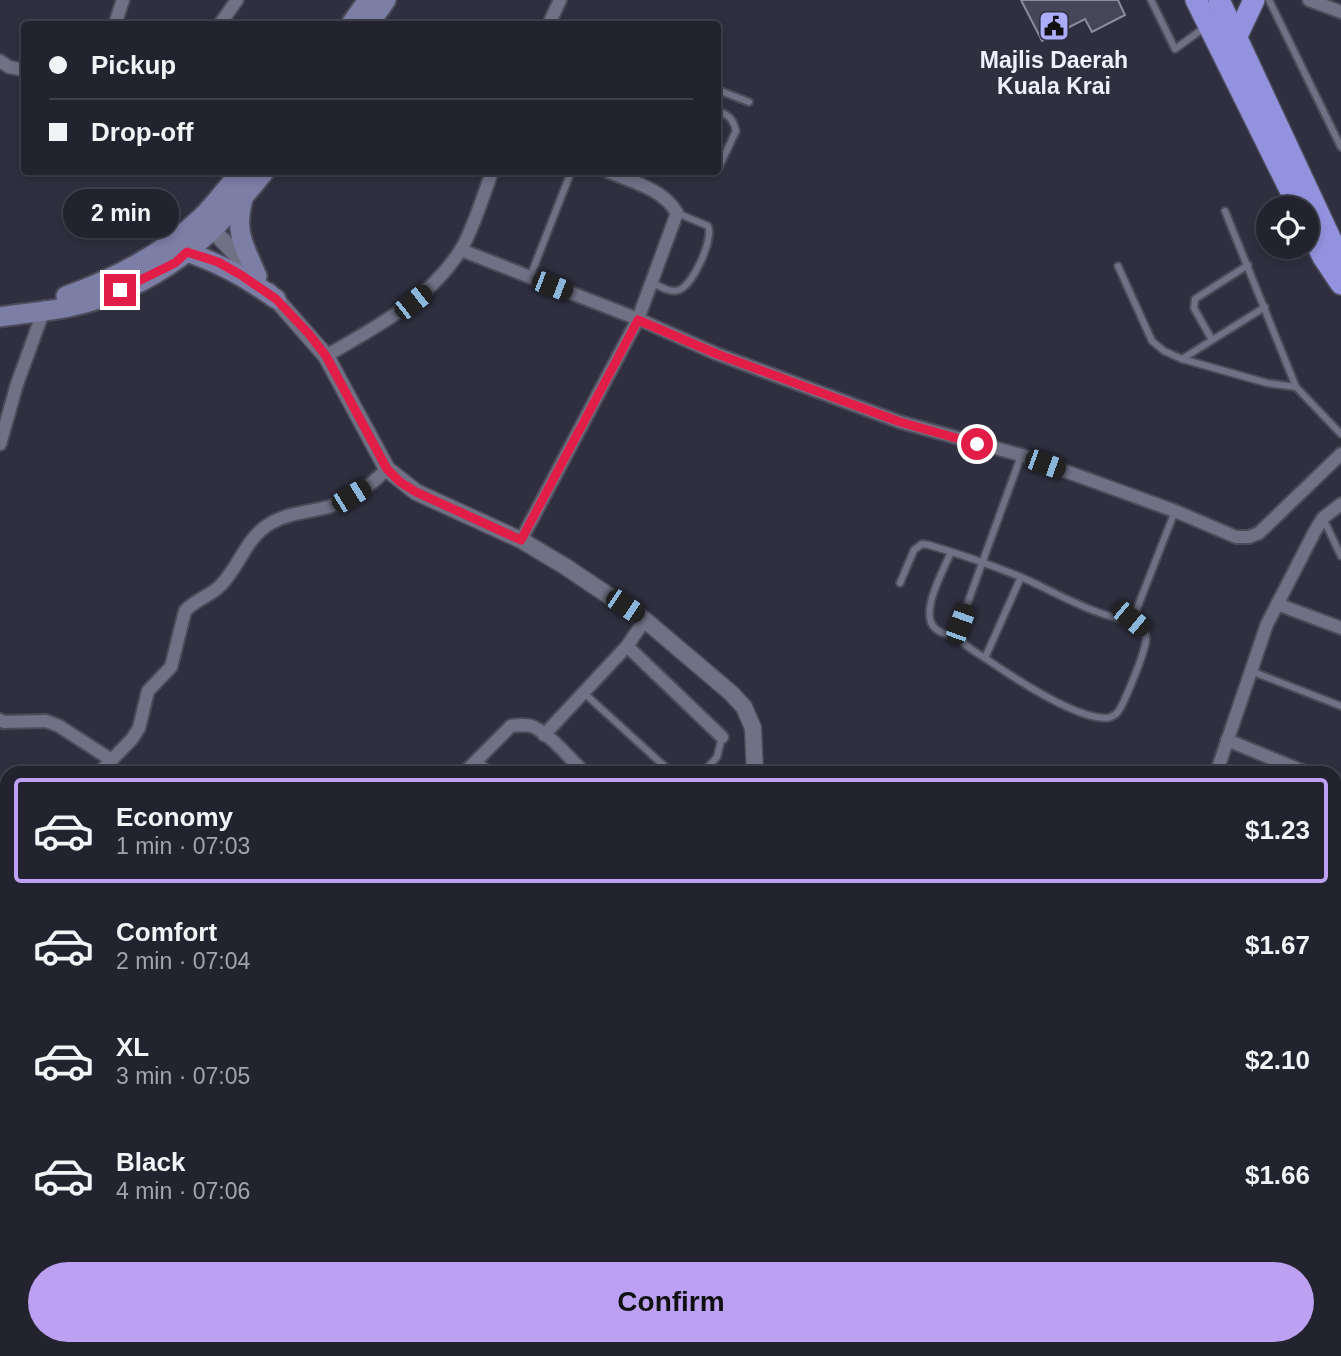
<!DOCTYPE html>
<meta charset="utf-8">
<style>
body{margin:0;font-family:Helvetica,sans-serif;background:#2b2b38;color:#f1f3f6;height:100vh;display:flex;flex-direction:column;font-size:26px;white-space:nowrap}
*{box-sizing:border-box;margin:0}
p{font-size:23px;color:#a3a4ab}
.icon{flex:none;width:38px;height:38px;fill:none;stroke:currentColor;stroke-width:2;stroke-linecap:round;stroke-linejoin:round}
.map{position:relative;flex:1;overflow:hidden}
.drawer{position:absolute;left:0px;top:766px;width:1342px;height:590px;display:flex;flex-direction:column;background:#232330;border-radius:21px 21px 0 0;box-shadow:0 4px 10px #0003,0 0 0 2px #40404c}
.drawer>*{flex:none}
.guide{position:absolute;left:21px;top:21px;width:700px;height:154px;border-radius:7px;box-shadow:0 4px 10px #0003,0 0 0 2px #40404c;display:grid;align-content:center;height:154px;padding:0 28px;background:#232330}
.tools{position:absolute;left:1256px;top:196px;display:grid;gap:14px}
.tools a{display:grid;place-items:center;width:63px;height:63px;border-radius:50%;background:#232330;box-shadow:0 4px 10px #0003,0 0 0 2px #40404c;font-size:35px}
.end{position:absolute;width:32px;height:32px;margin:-16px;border:9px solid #e11d48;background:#fff;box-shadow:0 0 0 4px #fff}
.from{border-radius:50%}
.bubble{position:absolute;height:49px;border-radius:24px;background:#232330;box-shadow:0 4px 10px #0003,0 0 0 2px #40404c;font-size:23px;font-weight:700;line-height:49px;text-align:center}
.car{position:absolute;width:21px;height:42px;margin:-21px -10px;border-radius:9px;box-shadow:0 0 5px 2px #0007;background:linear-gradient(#222 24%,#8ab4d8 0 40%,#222 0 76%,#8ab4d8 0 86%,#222 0)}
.guide b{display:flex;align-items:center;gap:24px;height:66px;font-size:26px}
.guide b+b{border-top:2px solid #40404c}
.guide i{width:18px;height:18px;background:#f1f3f6}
ul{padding:12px 0 0;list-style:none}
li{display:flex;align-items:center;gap:21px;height:105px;margin:0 14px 10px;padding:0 14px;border:4px solid transparent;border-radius:7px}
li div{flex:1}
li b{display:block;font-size:26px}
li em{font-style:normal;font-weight:700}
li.on{border-color:#bca0f2}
li>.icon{width:63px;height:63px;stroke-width:1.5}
.button{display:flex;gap:14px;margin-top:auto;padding:14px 28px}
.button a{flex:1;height:80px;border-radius:42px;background:#bca0f2;color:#111;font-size:28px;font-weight:700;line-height:80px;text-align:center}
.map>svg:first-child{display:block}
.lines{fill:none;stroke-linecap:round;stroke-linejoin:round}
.stream{stroke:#7976ad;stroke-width:4.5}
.building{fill:#464658;stroke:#8b8ca0;stroke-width:2}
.service-casing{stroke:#4b4b59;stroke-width:10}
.minor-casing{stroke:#4b4b59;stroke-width:16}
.tertiary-casing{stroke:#4b4b59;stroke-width:19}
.secondary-casing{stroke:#4b4b59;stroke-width:23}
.trunk-casing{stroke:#4b4b59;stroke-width:24}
.service{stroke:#707185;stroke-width:6}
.minor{stroke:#707185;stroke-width:12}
.tertiary{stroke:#707185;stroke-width:16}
.secondary{stroke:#7d7ea6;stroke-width:19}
.trunk{stroke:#9292de;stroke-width:21}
.rail{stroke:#c6c7d3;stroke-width:4.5;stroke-dasharray:14 7;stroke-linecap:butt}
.route{stroke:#e11d48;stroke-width:9}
.labels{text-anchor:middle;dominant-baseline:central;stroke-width:5;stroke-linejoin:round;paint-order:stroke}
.poi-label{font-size:23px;font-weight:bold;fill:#f0f1fc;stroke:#2f2f40}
</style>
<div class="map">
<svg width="1341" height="1356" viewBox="0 0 1341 1356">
<rect width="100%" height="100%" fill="#2f2f40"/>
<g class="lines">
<path class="stream" d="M1335 1039 1341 1036"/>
</g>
<path class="building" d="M1021 0H1118L1125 15 1092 32 1085 19 1042 41Z"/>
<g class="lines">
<g class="service-casing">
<g id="service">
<path d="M1151 0 1175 49 1204 28"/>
<path d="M1269 0 1341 147"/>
<path d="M718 90 749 102"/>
<path d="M718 111C729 115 733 119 736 131L718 169"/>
<path d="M705 172H712"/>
<path d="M1225 211 1296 387 1341 434"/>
<path d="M1118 266 1152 341 1164 351 1182 359 1267 383 1296 387"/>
<path d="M530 277 571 172"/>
<path d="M653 283C661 287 670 293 679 290 693 285 714 239 708 226L677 213"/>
<path d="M1212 340 1194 308 1195 299 1248 265"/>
<path d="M1182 359 1265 307"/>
<path d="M1323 518 1341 556"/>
<path d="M951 552C944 569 921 609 933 626 939 634 950 635 959 637"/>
<path d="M900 583 914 550 922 544 929 545C960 554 991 565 1021 577 1049 589 1103 621 1131 619 1138 625 1146 629 1146 639 1146 650 1123 708 1116 714 1113 716 1108 718 1106 718 1074 718 1011 676 985 658L1021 577"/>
<path d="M1131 619 1136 611 1175 511"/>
<path d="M985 658C968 647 958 645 960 624L1021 456"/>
<path d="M1251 671 1341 706"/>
<path d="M584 693 673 774"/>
<path d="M477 759 493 774"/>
<path d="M702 774 717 757 722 737"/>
<path d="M1335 857 1341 860"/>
<path d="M1335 1280 1341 1295"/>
</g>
</g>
<g class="minor-casing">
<g id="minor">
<path d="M1309 0 1341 12"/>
<path d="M115 24 123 0"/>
<path d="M220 24 237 0"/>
<path d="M549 24 560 0"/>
<path d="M0 61 9 67 24 70"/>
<path d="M461 250 638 319 717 354 900 422 1021 455 1175 511 1236 537H1249L1259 533 1341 454"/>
<path d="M326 356C375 327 428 301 460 251 472 233 484 193 492 172"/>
<path d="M0 444 17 384 45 307"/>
<path d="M521 540 638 319 677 213C663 189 633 182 609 172"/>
<path d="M1277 604 1341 628"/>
<path d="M627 646 722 737"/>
<path d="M0 720 4 722 46 721 59 726 110 759"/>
<path d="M544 735 627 646 645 620"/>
<path d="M1227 740 1310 774"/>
<path d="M98 774 132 739 139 728 148 691 171 667 185 611C195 600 210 596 220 586 240 566 246 537 271 523 288 513 309 512 328 507 350 501 371 485 387 469"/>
<path d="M463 774 511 726C519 725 527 724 534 727 553 737 570 759 586 774"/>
<path d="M1216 774 1267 624 1315 531 1323 518 1341 504"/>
<path d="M1335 784 1341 786"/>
<path d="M562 1349V1356"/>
<path d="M0 1355V1356"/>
</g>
</g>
<g class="tertiary-casing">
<g id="tertiary">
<path d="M205 222 252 271"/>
<path d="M269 291 326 356 387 469 416 492 521 540 566 567 645 620 731 693 744 707 753 728 755 774"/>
</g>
</g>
<g class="secondary-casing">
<g id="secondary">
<path d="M351 24 368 0"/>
<path d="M369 24 386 0"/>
<path d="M243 199C234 233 244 245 257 276"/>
<path d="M187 252C222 264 246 278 276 299"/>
<path d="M66 296C116 278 163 254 202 217 216 203 228 186 241 172"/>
<path d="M0 317C23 313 46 312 69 307 157 288 210 240 264 172"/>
<path d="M1335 1101 1341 1100"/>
<path d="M910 1349V1356"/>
</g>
</g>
<g class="trunk-casing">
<g id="trunk">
<path d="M1196 0 1299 208"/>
<path d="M1219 0 1341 261"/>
<path d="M1237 36 1254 0"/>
<path d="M1307 225 1323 257 1341 284"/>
</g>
</g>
<use href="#service" class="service"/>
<use href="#minor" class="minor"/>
<use href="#tertiary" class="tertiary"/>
<use href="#secondary" class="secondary"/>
<use href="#trunk" class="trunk"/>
<g class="rail">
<path d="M0 1182 7 1285"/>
<path d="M11 1349 12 1356"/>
</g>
</g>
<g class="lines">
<path class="route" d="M120 290 175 263 187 252 218 262 241 275 276 299 309 334 326 356 387 469 400 482 416 492 521 540 638 320 717 354 900 422 977 444"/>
</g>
<defs>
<g id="civic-square" transform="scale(1.575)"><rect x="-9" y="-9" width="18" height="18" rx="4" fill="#adaefb" stroke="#2f2f40"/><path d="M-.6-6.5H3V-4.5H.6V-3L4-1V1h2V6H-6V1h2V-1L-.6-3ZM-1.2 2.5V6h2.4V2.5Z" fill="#111"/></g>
</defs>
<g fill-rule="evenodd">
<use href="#civic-square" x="1054" y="26"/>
</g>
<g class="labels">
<g class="poi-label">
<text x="1054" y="60">Majlis Daerah<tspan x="1054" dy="26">Kuala Krai</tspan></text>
</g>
</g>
</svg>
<div class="tools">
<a><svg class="icon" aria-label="locate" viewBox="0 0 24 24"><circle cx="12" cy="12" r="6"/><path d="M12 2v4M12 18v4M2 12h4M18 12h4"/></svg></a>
</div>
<i class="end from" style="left:977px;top:444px"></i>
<i class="end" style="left:120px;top:290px"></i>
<div class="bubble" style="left:63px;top:189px;width:116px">2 min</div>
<i class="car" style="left:552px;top:286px;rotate:111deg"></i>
<i class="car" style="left:413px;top:302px;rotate:52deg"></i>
<i class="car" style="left:1045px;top:464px;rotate:110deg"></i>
<i class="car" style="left:351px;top:496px;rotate:58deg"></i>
<i class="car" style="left:625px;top:606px;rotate:124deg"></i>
<i class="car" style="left:1131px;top:619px;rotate:130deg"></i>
<i class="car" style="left:960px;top:624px;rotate:20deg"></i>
<div class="guide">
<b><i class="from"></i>Pickup</b>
<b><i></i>Drop-off</b>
</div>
<section class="drawer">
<ul>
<li class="on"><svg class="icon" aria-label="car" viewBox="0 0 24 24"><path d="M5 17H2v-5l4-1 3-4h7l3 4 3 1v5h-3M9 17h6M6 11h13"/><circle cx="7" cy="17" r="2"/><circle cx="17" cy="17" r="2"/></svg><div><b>Economy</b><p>1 min · 07:03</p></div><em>$1.23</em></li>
<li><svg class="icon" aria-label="car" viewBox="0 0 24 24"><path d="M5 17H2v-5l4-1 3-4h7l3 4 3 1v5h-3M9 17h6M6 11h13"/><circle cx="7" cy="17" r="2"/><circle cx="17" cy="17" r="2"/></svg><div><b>Comfort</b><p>2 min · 07:04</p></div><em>$1.67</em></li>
<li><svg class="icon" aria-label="car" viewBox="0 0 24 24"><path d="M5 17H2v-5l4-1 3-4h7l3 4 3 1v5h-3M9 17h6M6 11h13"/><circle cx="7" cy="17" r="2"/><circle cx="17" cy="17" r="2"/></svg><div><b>XL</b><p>3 min · 07:05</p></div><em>$2.10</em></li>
<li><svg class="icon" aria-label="car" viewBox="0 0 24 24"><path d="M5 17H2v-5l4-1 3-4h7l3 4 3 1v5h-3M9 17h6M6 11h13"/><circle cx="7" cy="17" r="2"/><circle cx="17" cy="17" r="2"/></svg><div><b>Black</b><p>4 min · 07:06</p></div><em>$1.66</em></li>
</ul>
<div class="button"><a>Confirm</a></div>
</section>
</div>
